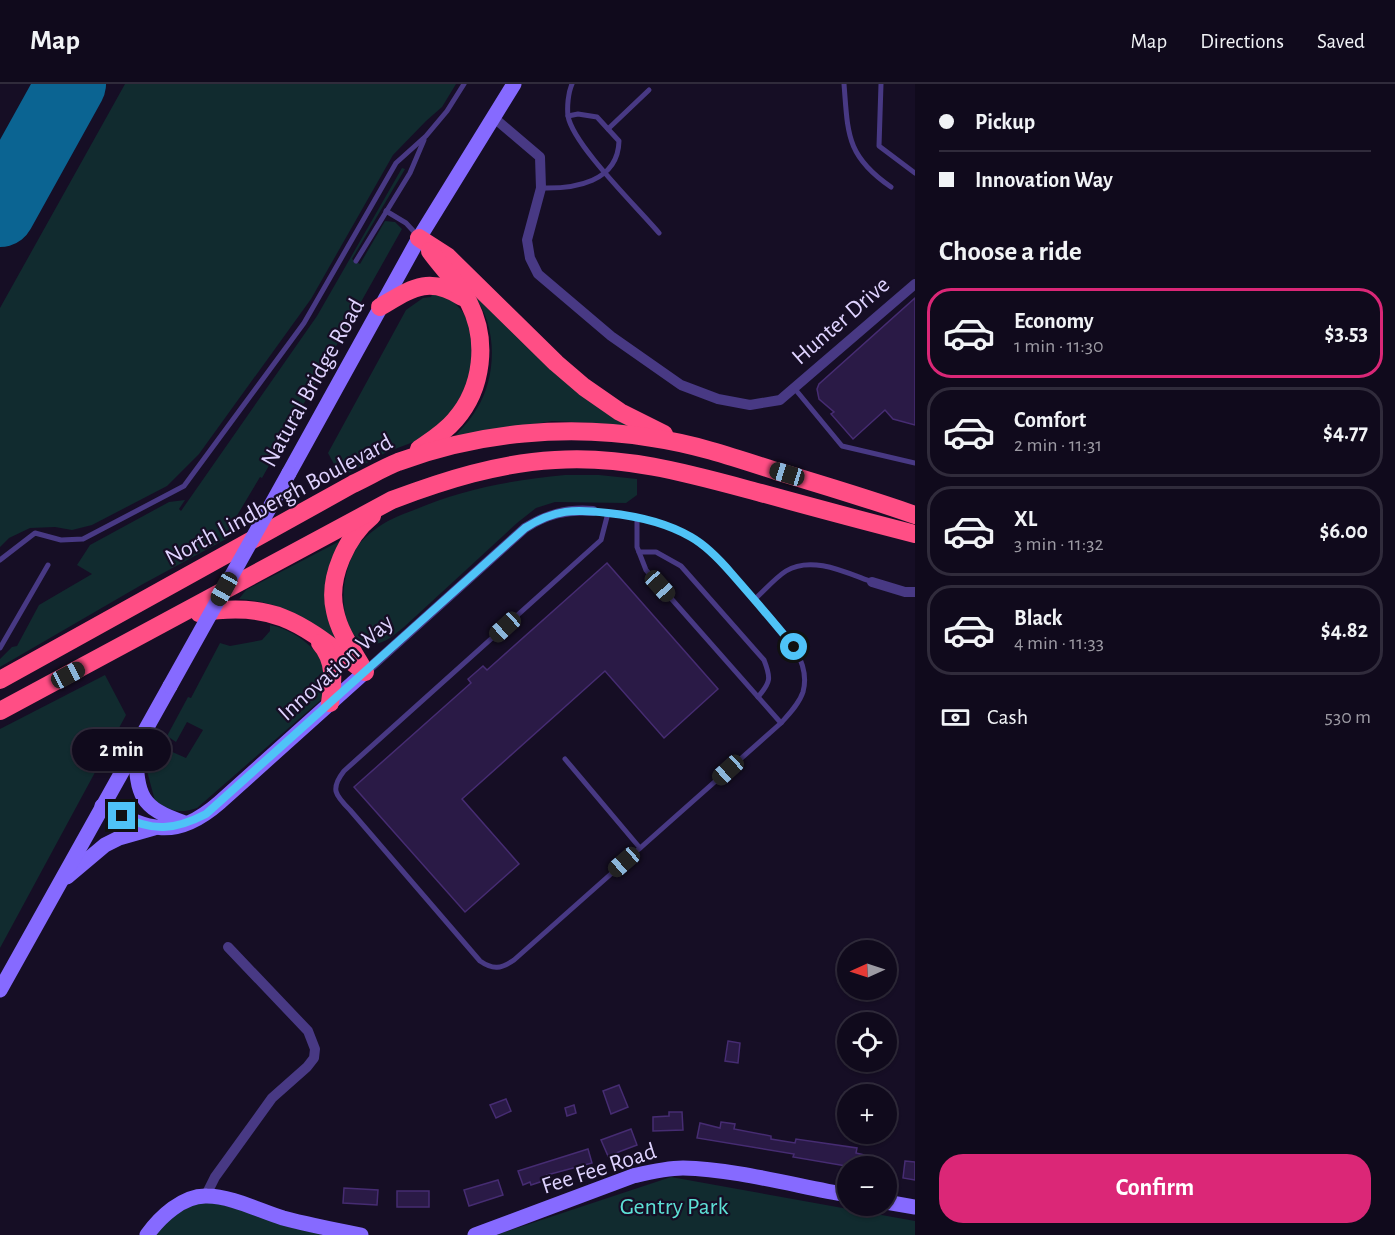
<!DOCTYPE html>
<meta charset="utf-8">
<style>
body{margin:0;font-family:"Alegreya Sans",sans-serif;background:#191325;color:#f1f3f6;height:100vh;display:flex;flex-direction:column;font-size:22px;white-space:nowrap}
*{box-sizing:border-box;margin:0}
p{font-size:20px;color:#9c9aa3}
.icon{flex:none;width:33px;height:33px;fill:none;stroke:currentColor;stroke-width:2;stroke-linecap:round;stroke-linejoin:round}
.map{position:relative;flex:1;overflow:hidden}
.details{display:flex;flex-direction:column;background:#100a1c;width:480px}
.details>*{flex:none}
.banner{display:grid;align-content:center;height:132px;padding:0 24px;background:#100a1c}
.needle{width:39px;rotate:267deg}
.tools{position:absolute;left:837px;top:856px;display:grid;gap:12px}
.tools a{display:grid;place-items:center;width:60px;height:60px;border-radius:50%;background:#100a1c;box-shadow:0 2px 4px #0004,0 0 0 2px #302b3b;font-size:30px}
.end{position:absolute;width:27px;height:27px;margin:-14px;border:8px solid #4fc3f7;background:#111;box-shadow:0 0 0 3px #111}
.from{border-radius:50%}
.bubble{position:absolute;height:42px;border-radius:21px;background:#100a1c;box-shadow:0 2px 4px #0004,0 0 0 2px #302b3b;font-size:20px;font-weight:700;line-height:42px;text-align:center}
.car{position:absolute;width:18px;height:36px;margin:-18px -9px;border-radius:8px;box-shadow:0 0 4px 2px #0007;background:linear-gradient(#222 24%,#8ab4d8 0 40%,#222 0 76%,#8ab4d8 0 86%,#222 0)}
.banner b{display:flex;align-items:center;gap:21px;height:57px;font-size:22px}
.banner b+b{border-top:2px solid #302b3b}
.banner i{width:15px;height:15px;background:#f1f3f6}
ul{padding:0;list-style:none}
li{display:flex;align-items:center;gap:18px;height:90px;margin:0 12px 9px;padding:0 12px;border:3px solid #302b3b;border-radius:24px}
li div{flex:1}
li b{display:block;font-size:22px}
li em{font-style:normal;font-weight:700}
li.active{border-color:#db2777}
li>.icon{width:54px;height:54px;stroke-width:1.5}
h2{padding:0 24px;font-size:27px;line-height:72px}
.pay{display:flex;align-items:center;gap:15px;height:66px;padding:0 24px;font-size:22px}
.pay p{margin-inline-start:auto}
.cta{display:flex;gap:12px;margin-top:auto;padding:12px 24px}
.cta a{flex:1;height:69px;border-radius:24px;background:#db2777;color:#fff;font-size:24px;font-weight:700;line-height:69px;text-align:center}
header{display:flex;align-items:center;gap:36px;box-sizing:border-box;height:84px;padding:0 30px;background:#100a1c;border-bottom:2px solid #302b3b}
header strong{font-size:28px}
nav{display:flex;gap:33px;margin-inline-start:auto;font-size:21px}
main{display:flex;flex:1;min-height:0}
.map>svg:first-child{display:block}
.green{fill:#112b2f}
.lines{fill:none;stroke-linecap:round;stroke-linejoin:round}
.runway{stroke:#0b6492;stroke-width:70}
.building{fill:#2a1a46;stroke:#462c72;stroke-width:1.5}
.lane{stroke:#483984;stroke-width:5}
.street{stroke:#483984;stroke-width:10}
.secondary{stroke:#866aff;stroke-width:15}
.highway{stroke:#ff4e85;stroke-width:18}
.secondary-bridge{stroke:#866aff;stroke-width:15}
.route{stroke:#4fc3f7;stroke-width:8}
.labels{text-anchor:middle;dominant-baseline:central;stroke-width:4.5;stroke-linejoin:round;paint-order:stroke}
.street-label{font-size:24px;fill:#dfd3ff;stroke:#160e25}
.park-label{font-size:24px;fill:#5de0d5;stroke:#160e25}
</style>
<header>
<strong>Map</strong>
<nav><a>Map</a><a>Directions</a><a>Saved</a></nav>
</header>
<main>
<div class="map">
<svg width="915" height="1151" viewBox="0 0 915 1151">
<rect width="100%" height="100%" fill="#160e25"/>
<g class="green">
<path d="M125 0H456L442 23 426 37 393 71 311 215 199 370 167 402 92 441 72 446 55 443 30 444 9 454 0 463V224Z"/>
<path d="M402 84 405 85 352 175 360 180 385 137 395 138 402 145 262 394 260 393 226 450 228 454 143 500 0 583V575L12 563 17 562 39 521 92 490 77 481 90 461 169 418 185 416 179 425 181 427 317 232Z"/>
<path d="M433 208 450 214 462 227 469 239 473 255 471 292 451 332 424 354 387 368 341 393 328 369 406 226 423 214 431 213Z"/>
<path d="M477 209 634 344 597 339 552 337 465 352 456 351C463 343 471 335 476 326 497 294 498 242 474 212Z"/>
<path d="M565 391H599L637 395V411L626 419 555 418 536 424 517 439 404 543C395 550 385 560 373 560 363 561 356 555 351 546 338 521 343 487 357 463 361 457 368 451 373 447 385 437 400 431 414 426 463 405 512 396 565 391Z"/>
<path d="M342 456C327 500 315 518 340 562 310 537 281 517 239 515L246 506Z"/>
<path d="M270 541C293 545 325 567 326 592 327 599 324 608 322 615L197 724C181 730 169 727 155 717L147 687 161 663 186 674 203 646 187 638 176 658 167 652 188 613 191 614 220 559 230 562 262 556 270 547Z"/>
<path d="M105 591 126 631 0 864V645Z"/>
<path d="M671 1093 915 1137V1151H496Z"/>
<path d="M203 1118 215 1119 321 1148V1151H154C168 1134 181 1124 203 1118Z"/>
</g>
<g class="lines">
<path class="runway" d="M0 128 71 0"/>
</g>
<g class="building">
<path d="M915 214V341L893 335 885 326 853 355 831 330 834 328 819 315 817 305 819 300Z"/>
<path d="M607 479 718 605 664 654 605 587 462 715 519 780 465 828 354 703 471 599 468 595 483 582 487 586Z"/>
<path d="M728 957 740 959 738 979 725 977Z"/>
<path d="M619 1001 628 1023 611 1030 603 1007Z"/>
<path d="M506 1015 511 1027 496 1034 490 1021Z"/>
<path d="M574 1021 576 1029 567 1032 565 1024Z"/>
<path d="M669 1028H682L683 1046 653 1047V1033L669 1032Z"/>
<path d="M721 1038 735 1040 734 1045 771 1052V1055L795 1059 796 1055 857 1064 856 1069 873 1073 871 1083H852L793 1073 794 1070 697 1054 700 1039 720 1044Z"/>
<path d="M631 1045 637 1061 608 1072 601 1056Z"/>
<path d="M588 1065 592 1079 547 1091 549 1095 531 1101 530 1098 523 1101 518 1087Z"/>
<path d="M905 1077 915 1078V1096L903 1094Z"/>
<path d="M498 1096 503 1111 469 1122 464 1106Z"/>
<path d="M344 1104 378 1106 377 1121 343 1119Z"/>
<rect x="397" y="1107" width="32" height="16"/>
</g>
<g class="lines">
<g class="lane">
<path d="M572 0C568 9 567 23 568 32 573 61 638 124 659 149"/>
<path d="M844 0C848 50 846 72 891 103"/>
<path d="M881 0 879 62 915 89"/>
<path d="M608 45 649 6"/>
<path d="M541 104C575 105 618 98 619 57L597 33 578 30 568 32"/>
<path d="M386 127 406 139 418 152"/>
<path d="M356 177 410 89 424 56"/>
<path d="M795 305 842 362 915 379"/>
<path d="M593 427C635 431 681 440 714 470 728 484 741 500 755 515 765 506 775 494 786 487 812 471 847 489 872 498"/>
<path d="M608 429 601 456 344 687C330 705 335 711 350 726L480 877C493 886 501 885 514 876L781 639C789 630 799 620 803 608 813 572 775 540 755 515"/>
<path d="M637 434V463L646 486 781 639"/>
<path d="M639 468H656L681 482 764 576C771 594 771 598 758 613"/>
<path d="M0 476 35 449 61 456 83 455 184 402 304 239 396 79 426 52 447 27 464 0"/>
<path d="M0 564 48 481"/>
<path d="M565 675 640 764"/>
</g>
<g class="street">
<path d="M493 33 540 73 541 104 527 156 530 174 538 190 611 252 681 301 718 315 750 321 780 316 915 200"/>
<path d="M872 498 905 508H915"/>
<path d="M365 588 525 444C547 430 567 425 593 427"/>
<path d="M206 1111 215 1093 272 1014 307 983 314 974 315 965 308 947 228 863"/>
</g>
<g class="secondary">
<path d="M289 389 419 154 514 0"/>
<path d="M135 663C138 710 137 723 185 739"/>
<path d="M102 722C149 746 175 757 219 719L365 588"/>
<path d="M67 793 105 761 119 754 154 744"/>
<path d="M0 906 170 602"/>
<path d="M886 1118 915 1123"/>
<path d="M147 1151C160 1133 183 1111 207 1112 231 1112 260 1127 283 1134 309 1141 335 1146 361 1151"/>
<path d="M475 1151 633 1092C650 1088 666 1084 683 1084 735 1085 796 1102 848 1111"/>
</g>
<g class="highway">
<path d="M419 154 447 172 556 279 584 303 620 328 664 350"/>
<path d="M380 223C411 205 428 191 462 213"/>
<path d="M419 365C432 356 445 348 455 336 483 304 488 256 469 219 460 201 442 184 430 167"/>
<path d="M199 529C278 515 305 543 365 588"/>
<path d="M320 559C336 577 333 598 330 619"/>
<path d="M361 581C351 564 339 547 335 527 327 494 347 452 372 432"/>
<path d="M0 596 353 400C368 393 383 384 398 378 479 348 568 340 653 354 695 360 736 374 776 387 823 401 869 415 915 431"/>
<path d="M0 627 392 416C445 396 499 379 555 376 626 371 694 391 761 409 812 423 864 437 915 450"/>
</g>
<path class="secondary-bridge" d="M170 602 289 389"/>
</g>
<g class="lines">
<path class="route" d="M122 732C153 748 175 746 206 730L525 444C555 425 575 425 608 429 636 432 667 439 691 453 707 462 720 476 732 490 753 514 774 538 794 563"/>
</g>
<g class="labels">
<g class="street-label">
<text transform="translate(841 237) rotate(-41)">Hunter Drive</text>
<text transform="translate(313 299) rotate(-61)">Natural Bridge Road</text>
<text transform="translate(279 416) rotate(-28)">North Lindbergh Boulevard</text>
<text transform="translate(336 584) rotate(-42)">Innovation Way</text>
<text transform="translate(599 1085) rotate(-18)">Fee Fee Road</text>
</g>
<g class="park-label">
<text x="674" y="1123">Gentry Park</text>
</g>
</g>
</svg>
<div class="tools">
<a><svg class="needle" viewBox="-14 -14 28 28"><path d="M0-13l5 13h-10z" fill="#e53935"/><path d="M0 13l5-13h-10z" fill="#9c9aa3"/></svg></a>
<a><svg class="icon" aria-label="locate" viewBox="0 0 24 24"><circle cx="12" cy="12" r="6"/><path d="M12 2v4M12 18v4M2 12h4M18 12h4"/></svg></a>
<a>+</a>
<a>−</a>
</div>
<i class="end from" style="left:794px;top:563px"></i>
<i class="end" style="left:122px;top:732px"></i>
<div class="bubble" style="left:72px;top:645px;width:99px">2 min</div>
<i class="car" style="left:787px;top:390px;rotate:287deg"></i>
<i class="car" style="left:660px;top:502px;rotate:138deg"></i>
<i class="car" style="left:224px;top:505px;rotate:209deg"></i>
<i class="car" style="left:505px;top:543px;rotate:228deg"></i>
<i class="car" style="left:68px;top:591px;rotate:62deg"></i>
<i class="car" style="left:728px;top:686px;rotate:228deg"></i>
<i class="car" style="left:624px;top:778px;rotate:229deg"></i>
</div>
<section class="details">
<div class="banner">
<b><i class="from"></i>Pickup</b>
<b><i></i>Innovation Way</b>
</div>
<h2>Choose a ride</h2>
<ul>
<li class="active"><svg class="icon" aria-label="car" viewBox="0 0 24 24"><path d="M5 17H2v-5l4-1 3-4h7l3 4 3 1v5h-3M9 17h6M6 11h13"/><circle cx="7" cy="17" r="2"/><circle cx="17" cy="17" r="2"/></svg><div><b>Economy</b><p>1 min · 11:30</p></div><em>$3.53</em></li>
<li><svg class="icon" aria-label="car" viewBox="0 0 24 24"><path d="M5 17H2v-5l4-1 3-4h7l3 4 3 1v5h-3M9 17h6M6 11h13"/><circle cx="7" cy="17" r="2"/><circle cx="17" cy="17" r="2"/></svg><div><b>Comfort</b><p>2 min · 11:31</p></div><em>$4.77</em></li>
<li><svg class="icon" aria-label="car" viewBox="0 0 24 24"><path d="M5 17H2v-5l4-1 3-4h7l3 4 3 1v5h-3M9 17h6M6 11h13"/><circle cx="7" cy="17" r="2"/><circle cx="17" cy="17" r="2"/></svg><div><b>XL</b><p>3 min · 11:32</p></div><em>$6.00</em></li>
<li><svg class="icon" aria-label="car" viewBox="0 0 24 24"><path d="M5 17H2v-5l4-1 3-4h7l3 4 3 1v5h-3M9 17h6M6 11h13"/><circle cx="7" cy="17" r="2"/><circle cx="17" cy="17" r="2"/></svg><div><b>Black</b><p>4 min · 11:33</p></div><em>$4.82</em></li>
</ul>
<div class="pay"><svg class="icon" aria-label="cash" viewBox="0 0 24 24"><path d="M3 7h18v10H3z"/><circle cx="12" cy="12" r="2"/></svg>Cash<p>530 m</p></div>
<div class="cta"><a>Confirm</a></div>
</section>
</main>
